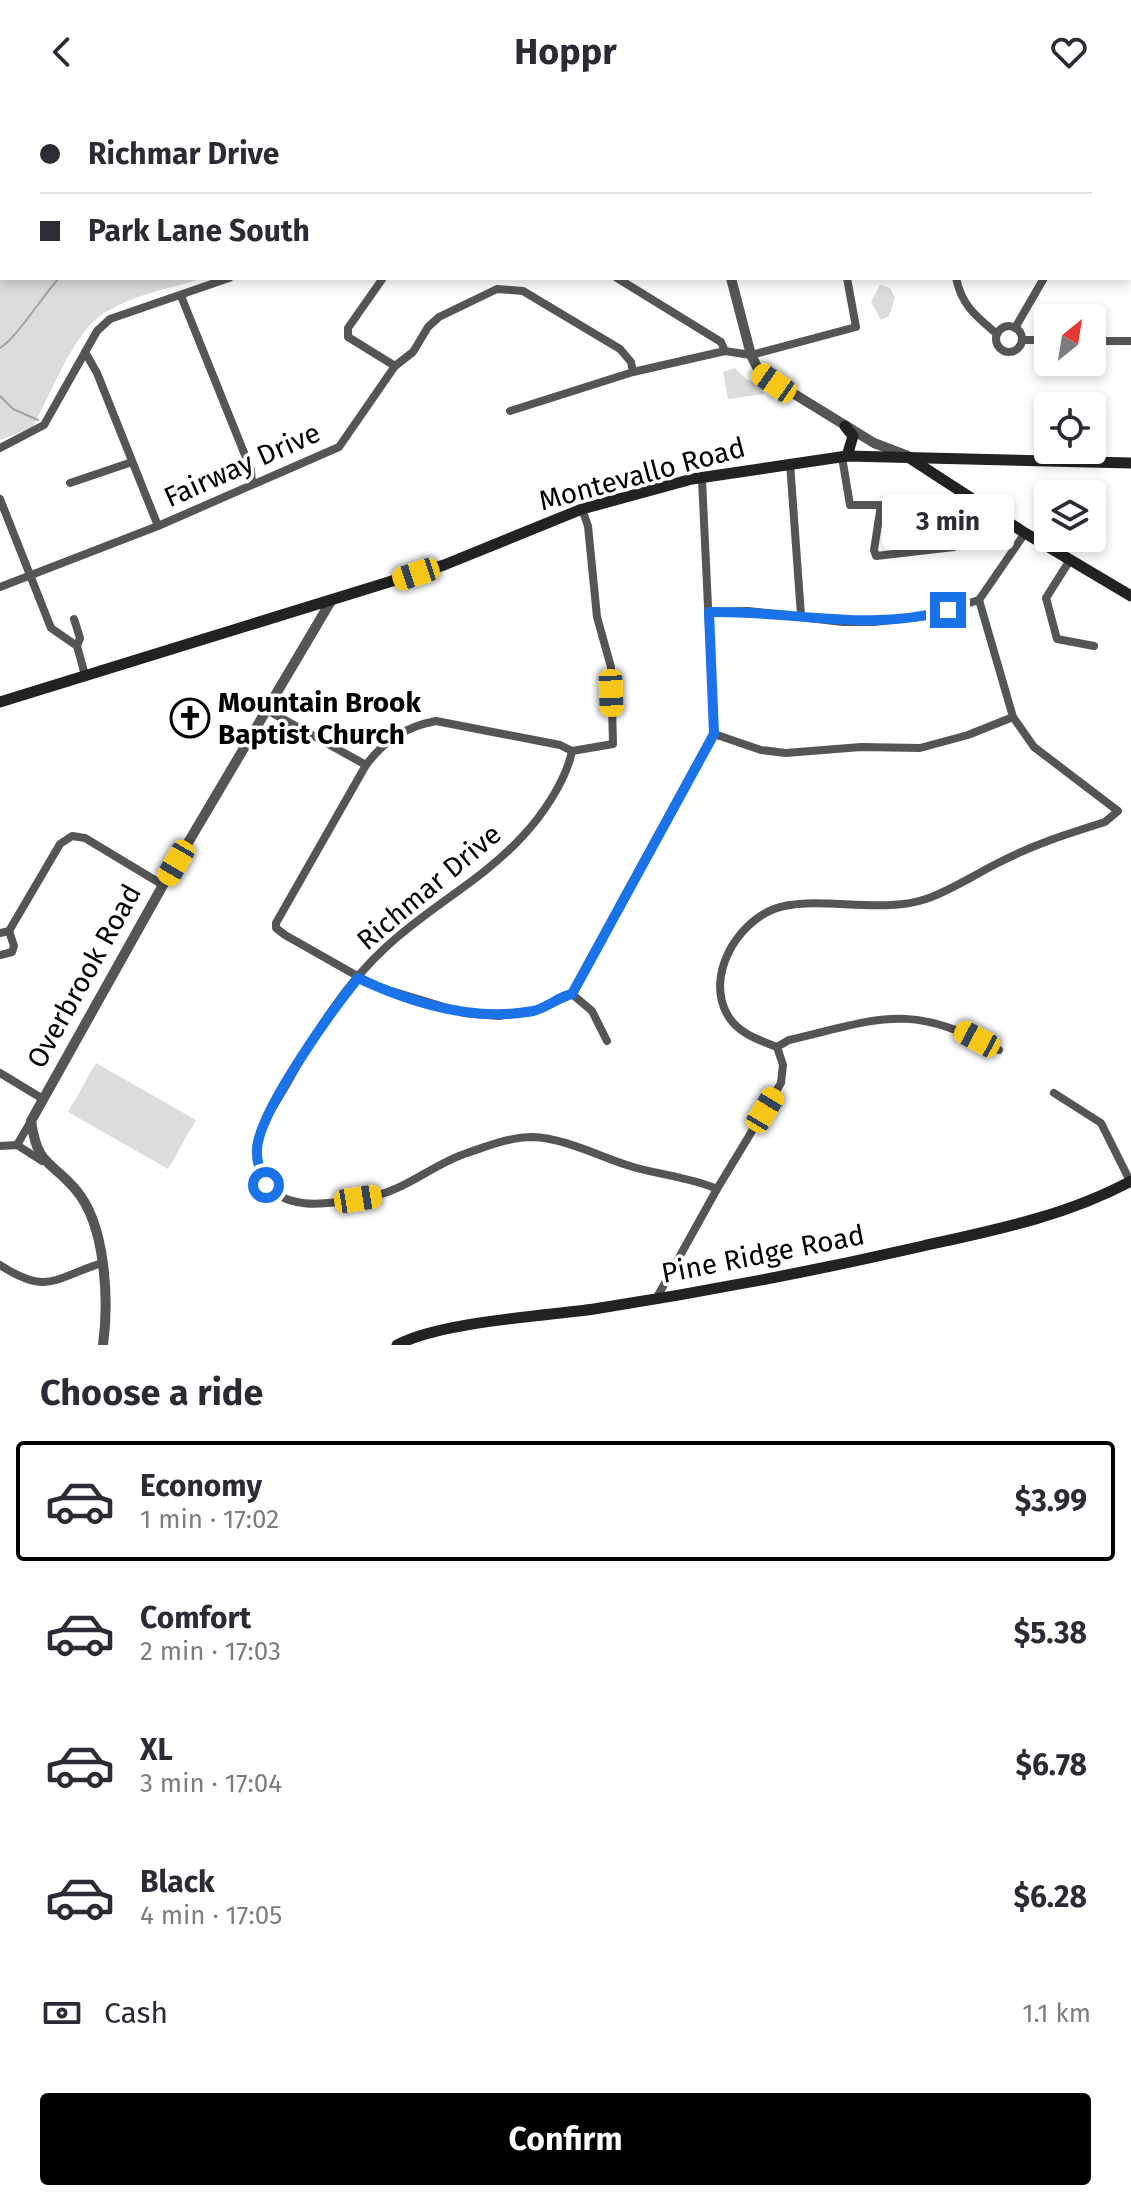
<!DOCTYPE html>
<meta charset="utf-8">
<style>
body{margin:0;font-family:"Fira Sans",sans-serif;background:#f7f7f7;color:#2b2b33;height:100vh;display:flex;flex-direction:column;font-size:30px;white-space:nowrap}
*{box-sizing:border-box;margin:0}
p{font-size:26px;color:#7c7c81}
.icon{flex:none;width:44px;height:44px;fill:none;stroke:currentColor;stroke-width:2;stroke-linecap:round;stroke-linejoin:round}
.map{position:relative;height:1241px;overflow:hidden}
.sheet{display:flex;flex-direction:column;background:#fff;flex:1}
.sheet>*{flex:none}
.banner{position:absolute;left:0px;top:0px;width:1132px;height:176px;box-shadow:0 4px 12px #0003;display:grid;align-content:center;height:176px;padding:0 40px;background:#fff}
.needle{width:52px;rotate:30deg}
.controls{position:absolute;left:1034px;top:200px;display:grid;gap:16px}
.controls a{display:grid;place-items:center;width:72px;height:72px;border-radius:8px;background:#fff;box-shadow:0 4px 12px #0003;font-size:40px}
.end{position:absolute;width:36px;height:36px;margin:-18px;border:10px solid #1a73e8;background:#fff;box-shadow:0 0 0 4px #fff}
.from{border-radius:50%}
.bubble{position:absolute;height:56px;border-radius:8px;background:#fff;box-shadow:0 4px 12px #0003;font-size:26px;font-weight:700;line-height:56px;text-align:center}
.car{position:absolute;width:24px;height:48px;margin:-24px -12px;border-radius:10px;box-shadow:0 0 6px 2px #0007;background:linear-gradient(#f5c518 24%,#345 0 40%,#f5c518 0 76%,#345 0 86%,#f5c518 0)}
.banner b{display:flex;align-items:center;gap:28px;height:76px;font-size:30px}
.banner b+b{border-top:2px solid #e1e1e2}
.banner i{width:20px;height:20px;background:#2b2b33}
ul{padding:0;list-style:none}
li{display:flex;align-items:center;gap:24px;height:120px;margin:0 16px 12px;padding:0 24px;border:4px solid transparent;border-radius:8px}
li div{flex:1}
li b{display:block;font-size:30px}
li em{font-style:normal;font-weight:700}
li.selected{border-color:#000}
li>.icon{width:72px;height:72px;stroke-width:1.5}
h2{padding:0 40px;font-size:36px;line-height:96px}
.pay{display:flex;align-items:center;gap:20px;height:88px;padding:0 40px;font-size:30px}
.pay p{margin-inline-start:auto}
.cta{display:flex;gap:16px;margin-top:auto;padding:16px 40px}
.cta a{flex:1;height:92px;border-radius:8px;background:#000;color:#fff;font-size:32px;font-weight:700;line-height:92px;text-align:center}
header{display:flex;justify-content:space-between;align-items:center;height:104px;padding:0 40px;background:#fff;font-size:36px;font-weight:700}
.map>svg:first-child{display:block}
.green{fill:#dcdcdc}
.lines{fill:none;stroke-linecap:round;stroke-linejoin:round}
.stream{stroke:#a3a3a3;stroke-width:2}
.minor{stroke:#555;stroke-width:8}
.tertiary{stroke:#555;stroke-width:10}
.secondary{stroke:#222;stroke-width:11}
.route{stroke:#1a73e8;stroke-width:10}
.labels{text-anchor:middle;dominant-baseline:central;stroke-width:7;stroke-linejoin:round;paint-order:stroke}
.street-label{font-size:28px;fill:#000;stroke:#fff}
.poi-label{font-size:28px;font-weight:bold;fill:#000;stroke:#fff;text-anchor:start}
</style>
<header><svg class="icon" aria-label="back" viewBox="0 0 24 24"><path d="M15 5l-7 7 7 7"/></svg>Hoppr<svg class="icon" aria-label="heart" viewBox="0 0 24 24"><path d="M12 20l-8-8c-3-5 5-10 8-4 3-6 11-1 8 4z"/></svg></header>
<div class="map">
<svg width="1131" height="1241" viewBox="0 0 1131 1241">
<rect width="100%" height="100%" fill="#fff"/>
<g class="green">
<path d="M0 0H492L2 2V174H203C170 185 128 191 99 213 72 233 49 293 33 323L0 336Z"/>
<path d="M880 181 890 184 895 194 889 212 881 216 871 198Z"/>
<path d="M735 264 746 275 760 281 764 290 728 295 723 268Z"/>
<path d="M96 959 196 1016 168 1065 68 1008Z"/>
</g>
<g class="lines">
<g class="stream">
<path d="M195 2 197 0"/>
<path d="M0 244C15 236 44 190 59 174"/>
<path d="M0 292 13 305 38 316"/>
</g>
<g class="minor">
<path d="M804 0 805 2"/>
<path d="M919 0 920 2"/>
<path d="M1032 0 1033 2"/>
<path d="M502 2 503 0"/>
<path d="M614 2 615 0"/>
<path d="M696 2 707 0"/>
<path d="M1130 23 1131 21"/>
<path d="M383 174 348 224V233L395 262"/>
<path d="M617 174 721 238 725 247"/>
<path d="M956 174C962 202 976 212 997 230"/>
<path d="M181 192 251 366 252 379"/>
<circle cx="1009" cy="235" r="13"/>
<path d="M1015 224 1044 174"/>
<path d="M1022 236H1048"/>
<path d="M1092 237H1131"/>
<path d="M85 248 97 269 158 422"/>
<path d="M510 307 633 268 725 247 751 251 856 223 847 174"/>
<path d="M0 344 44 321 97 227 110 215 229 174"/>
<path d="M842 353 850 401H881L874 446 876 452 954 443 982 400"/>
<path d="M790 359 801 511"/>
<path d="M70 379 132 358"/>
<path d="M0 395 51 524 77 542 85 571"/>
<path d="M582 405 588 422 597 513 611 563 613 640 572 647 560 641 436 617C405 623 385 636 366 661L276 819V824L285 831 375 882 464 909 499 912 537 906 572 890 714 630 702 375"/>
<path d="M1070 456 1046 494 1057 535 1094 542"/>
<path d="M0 483 158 422 339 343 395 262 413 248 428 223 439 213 497 185 523 187 620 245 631 258 633 268"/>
<path d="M979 496 1025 429"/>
<path d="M709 508 748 507 843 518H874L927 512 979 496"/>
<path d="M74 515 80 534 77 542"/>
<path d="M265 605 366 661"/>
<path d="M714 630 761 646 786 649 861 643 920 644 968 631 1013 613"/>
<path d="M572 647C566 677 542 712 521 734 481 777 427 804 385 844 345 881 315 929 289 976 278 996 262 1017 257 1040 255 1050 258 1061 261 1070 278 1112 334 1099 369 1093 405 1087 433 1060 467 1049 488 1042 510 1033 532 1033 565 1034 598 1052 630 1062 659 1071 689 1073 717 1085"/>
<path d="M0 829 9 827 60 740 72 732 85 734 163 781"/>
<path d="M0 851 12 848 14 842 9 827"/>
<path d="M572 890 592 907 607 937"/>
<path d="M777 943 789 936C883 914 908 898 999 946"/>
<path d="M0 969 43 995"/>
<path d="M1054 989 1101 1019 1130 1077"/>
<path d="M17 1041 31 1017"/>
<path d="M0 1042 17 1041 42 1057"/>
<path d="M0 1161C48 1192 54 1174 102 1159"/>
<path d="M656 1195 717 1085 781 979 783 961 777 943C759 936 737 929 727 910 706 872 736 820 774 805 812 790 879 811 926 795 952 786 977 769 1002 757 1035 740 1070 729 1105 718L1118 707 1034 643 1013 613 979 496"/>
</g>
<g class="tertiary">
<path d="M688 0V2"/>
<path d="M731 174 751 251 760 269 874 339 908 352"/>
<path d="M103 1241C109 1197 106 1121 76 1086 50 1055 38 1064 31 1017L163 781 331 497"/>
</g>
<g class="secondary">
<path d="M845 322 853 332 847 352"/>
<path d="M911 355 1025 429 1131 492"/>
<path d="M0 598 444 461 582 405 692 375 847 352 1131 359"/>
<path d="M397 1241C439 1218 543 1212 594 1205 704 1188 814 1167 923 1142 995 1126 1066 1112 1131 1077"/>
</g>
</g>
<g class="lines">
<path class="route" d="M266 1081C261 1069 256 1058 257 1045 259 1007 333 905 358 874 411 899 474 918 533 907 547 904 558 893 572 890L714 630 709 508C790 506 868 529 948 506"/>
</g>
<defs>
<g id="church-ring" transform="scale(2)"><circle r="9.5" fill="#fff" stroke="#000" stroke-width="1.5"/><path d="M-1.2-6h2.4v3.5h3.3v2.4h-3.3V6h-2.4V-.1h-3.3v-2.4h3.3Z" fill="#000"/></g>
</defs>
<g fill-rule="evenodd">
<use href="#church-ring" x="190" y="614"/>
</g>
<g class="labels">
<g class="street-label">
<text transform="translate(242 361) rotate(-24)">Fairway Drive</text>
<text transform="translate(642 370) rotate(-15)">Montevallo Road</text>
<text transform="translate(429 783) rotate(-40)">Richmar Drive</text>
<text transform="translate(84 872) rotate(-61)">Overbrook Road</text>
<text transform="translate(763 1150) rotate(-11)">Pine Ridge Road</text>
</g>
<g class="poi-label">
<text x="218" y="598">Mountain Brook<tspan x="218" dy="32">Baptist Church</tspan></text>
</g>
</g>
</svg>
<div class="controls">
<a><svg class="needle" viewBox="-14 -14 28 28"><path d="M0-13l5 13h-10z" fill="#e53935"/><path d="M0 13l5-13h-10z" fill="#7c7c81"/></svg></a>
<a><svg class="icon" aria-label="locate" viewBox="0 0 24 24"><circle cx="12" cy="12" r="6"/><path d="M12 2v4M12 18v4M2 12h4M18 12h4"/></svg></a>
<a><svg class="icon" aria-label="layers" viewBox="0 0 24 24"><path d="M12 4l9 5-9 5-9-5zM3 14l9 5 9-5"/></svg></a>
</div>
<i class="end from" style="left:266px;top:1081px"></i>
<i class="end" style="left:948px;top:506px"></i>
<div class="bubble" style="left:882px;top:390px;width:132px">3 min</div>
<i class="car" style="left:774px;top:279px;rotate:305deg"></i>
<i class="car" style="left:416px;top:470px;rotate:252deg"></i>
<i class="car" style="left:611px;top:589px;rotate:178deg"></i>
<i class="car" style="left:176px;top:759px;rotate:210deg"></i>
<i class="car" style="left:977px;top:935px;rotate:298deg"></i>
<i class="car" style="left:765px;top:1006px;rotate:31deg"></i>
<i class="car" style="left:358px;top:1095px;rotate:81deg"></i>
<div class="banner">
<b><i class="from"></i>Richmar Drive</b>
<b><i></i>Park Lane South</b>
</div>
</div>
<section class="sheet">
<h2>Choose a ride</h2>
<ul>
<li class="selected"><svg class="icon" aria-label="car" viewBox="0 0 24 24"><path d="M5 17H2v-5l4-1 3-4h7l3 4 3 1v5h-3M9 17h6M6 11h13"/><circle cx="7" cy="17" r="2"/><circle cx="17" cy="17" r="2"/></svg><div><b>Economy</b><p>1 min · 17:02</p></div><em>$3.99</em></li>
<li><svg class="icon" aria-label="car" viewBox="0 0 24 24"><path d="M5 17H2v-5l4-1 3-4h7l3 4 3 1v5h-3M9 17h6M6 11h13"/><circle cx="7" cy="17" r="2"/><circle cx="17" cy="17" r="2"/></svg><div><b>Comfort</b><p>2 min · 17:03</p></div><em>$5.38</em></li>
<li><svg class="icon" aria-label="car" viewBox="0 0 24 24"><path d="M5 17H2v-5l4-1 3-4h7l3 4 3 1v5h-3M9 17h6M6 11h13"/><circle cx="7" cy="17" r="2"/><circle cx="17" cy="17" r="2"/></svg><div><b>XL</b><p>3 min · 17:04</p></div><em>$6.78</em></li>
<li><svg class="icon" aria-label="car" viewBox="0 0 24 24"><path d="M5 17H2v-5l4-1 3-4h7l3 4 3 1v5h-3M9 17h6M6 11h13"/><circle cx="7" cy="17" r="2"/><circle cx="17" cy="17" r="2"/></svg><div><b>Black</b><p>4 min · 17:05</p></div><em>$6.28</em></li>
</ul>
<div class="pay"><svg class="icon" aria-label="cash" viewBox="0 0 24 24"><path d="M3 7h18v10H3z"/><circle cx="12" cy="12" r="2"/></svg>Cash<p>1.1 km</p></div>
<div class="cta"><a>Confirm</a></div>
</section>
